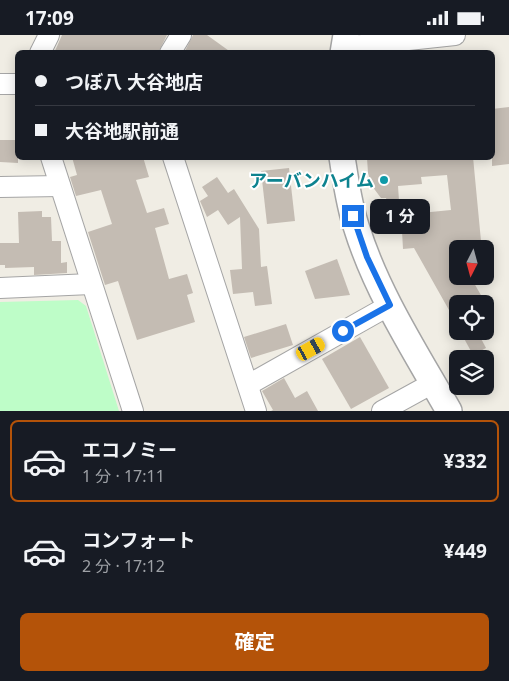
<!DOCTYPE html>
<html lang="ja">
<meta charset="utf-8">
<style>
body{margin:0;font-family:"Noto Sans","Noto Sans JP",sans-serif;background:#242831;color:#f1f3f6;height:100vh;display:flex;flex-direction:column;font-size:19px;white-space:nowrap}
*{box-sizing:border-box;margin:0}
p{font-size:16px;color:#9ea1a6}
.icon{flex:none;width:28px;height:28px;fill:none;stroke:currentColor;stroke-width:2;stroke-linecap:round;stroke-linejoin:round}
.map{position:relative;height:376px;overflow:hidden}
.side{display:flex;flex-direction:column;background:#171b24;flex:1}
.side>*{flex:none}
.guide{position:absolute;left:15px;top:15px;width:480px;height:110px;border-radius:8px;box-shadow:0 2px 12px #0003;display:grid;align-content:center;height:110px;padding:0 20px;background:#171b24}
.needle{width:32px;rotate:186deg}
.controls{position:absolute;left:449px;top:205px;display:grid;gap:10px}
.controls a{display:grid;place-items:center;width:45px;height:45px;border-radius:8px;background:#171b24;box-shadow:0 2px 12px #0003;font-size:25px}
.end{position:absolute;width:22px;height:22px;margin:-11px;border:6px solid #1a73e8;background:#fff;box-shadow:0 0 0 2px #fff}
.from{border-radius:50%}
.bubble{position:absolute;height:35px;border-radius:8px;background:#171b24;box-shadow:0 2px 12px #0003;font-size:16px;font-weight:700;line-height:35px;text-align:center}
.car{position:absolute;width:15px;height:30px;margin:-15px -8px;border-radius:6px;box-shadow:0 0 4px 1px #0007;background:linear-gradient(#f5c518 24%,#345 0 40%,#f5c518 0 76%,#345 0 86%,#f5c518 0)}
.guide b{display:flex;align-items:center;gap:18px;height:48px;font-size:19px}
.guide b+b{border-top:1px solid #363941}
.guide i{width:12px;height:12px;background:#f1f3f6}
ul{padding:9px 0 0;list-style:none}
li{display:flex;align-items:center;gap:15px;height:82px;margin:0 10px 8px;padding:0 10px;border:2px solid transparent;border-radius:8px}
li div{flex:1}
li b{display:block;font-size:19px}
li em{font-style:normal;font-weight:700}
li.on{border-color:#b45309}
li>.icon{width:45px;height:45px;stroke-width:1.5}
.cta{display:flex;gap:10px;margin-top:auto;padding:10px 20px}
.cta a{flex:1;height:58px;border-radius:8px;background:#b45309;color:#fff;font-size:20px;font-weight:700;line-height:58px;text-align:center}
.status{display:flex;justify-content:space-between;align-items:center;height:35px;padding:0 25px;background:#171b24;direction:ltr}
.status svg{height:14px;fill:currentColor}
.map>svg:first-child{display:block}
.park{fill:#befdc8}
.building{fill:#c4bcb3;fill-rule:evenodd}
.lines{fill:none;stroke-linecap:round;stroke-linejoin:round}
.minor-casing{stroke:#a5a5a5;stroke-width:22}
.tertiary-casing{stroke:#a5a5a5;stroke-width:28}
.minor{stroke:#fff;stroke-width:20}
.tertiary{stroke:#fff;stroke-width:25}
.route{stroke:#1a73e8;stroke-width:6}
.culture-dot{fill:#0f9aa8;stroke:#fff;stroke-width:2}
.labels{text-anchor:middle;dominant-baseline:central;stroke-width:4;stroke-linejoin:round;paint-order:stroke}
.culture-label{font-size:18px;font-weight:bold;fill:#0d838f;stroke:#fff;text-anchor:end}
</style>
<div class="status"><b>17:09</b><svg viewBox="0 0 49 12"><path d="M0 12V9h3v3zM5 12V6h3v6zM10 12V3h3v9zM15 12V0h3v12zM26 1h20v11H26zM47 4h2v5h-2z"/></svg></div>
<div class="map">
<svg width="509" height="376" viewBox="0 0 509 376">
<rect width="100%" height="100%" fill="#f0ede4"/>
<path class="park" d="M78 265 86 271 119 376H0V267Z"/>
<g class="building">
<path d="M62 0H167L158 18H54Z"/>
<path d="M193 0H207L232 18H184Z"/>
<path d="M509 72V129L492 131V74Z"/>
<path d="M0 105H18V128L0 127Z"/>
<path d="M72 122H143L149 142 136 145 147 178 164 173 169 189 155 193 169 244 187 239 193 258 187 260 195 287 137 305 118 246 105 250 88 197 112 189 101 155 76 161 70 142 77 140Z"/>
<path d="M429 122 430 124 473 122 481 206 458 208V241H470L486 269H458V291L414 213 403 214 402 196 396 195 389 181H392L386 163H381L372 151 368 138 367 123ZM447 140 451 175 400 180 398 151 422 149 421 142Z"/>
<path d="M289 133 295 186 267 189 261 136Z"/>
<path d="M217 142 228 158 234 154 259 194 261 232 267 231 272 269 255 271 253 257 233 259 230 235 242 234 240 182 228 190 218 175 207 182 200 166 208 161 202 152Z"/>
<path d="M42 176V182H51L52 206H61V228L67 227V238L34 240V232L5 233V230H0V208H19L18 177Z"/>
<path d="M337 224 350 260 315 264 305 236Z"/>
<path d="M286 289 293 310 251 323 244 302Z"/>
<path d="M460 296H477L486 313 473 320Z"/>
<path d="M360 302 389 353 351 374 322 324Z"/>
<path d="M284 343 295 363 307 356 318 376H271L273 375 262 356Z"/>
</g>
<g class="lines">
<g class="minor-casing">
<g id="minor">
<path d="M343 12 455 0"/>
<path d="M40 18 49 0"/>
<path d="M170 18 181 0"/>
<path d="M0 49H18"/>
<path d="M51 122 133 376"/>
<path d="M173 122 256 376"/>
<path d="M0 152 60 151"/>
<path d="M0 253 91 249"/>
<path d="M248 350 390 270"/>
<path d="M382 376 433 348"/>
</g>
</g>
<g class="tertiary-casing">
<g id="tertiary">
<path d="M343 18 346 0"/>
<path d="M342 122C346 147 349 171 357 194 377 258 416 318 449 376"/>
</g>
</g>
<use href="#minor" class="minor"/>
<use href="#tertiary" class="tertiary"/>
</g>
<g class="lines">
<path class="route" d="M343 296 390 270 367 222 353 181"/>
</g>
<circle class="culture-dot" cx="384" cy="145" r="5"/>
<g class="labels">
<g class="culture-label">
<text x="374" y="145">アーバンハイム</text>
</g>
</g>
</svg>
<div class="controls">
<a><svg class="needle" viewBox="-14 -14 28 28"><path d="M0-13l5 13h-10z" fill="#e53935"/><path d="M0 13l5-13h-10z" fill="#9ea1a6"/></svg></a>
<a><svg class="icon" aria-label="locate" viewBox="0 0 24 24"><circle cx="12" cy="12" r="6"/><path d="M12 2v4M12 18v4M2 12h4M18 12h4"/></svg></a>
<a><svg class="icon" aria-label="layers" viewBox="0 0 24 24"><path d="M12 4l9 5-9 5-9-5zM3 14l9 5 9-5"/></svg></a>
</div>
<i class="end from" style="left:343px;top:296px"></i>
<i class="end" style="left:353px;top:181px"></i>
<div class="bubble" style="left:370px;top:164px;width:60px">1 分</div>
<i class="car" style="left:311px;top:314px;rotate:61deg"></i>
<div class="guide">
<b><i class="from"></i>つぼ八 大谷地店</b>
<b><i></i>大谷地駅前通</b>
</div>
</div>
<section class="side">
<ul>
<li class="on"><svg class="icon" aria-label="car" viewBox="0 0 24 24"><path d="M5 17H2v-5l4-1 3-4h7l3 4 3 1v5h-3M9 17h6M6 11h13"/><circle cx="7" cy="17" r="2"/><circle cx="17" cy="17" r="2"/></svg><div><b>エコノミー</b><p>1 分 · 17:11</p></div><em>¥332</em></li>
<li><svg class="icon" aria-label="car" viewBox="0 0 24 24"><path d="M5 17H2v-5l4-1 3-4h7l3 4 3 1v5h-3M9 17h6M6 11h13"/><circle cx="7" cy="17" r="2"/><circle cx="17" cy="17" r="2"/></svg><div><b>コンフォート</b><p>2 分 · 17:12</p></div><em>¥449</em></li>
</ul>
<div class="cta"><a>確定</a></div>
</section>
